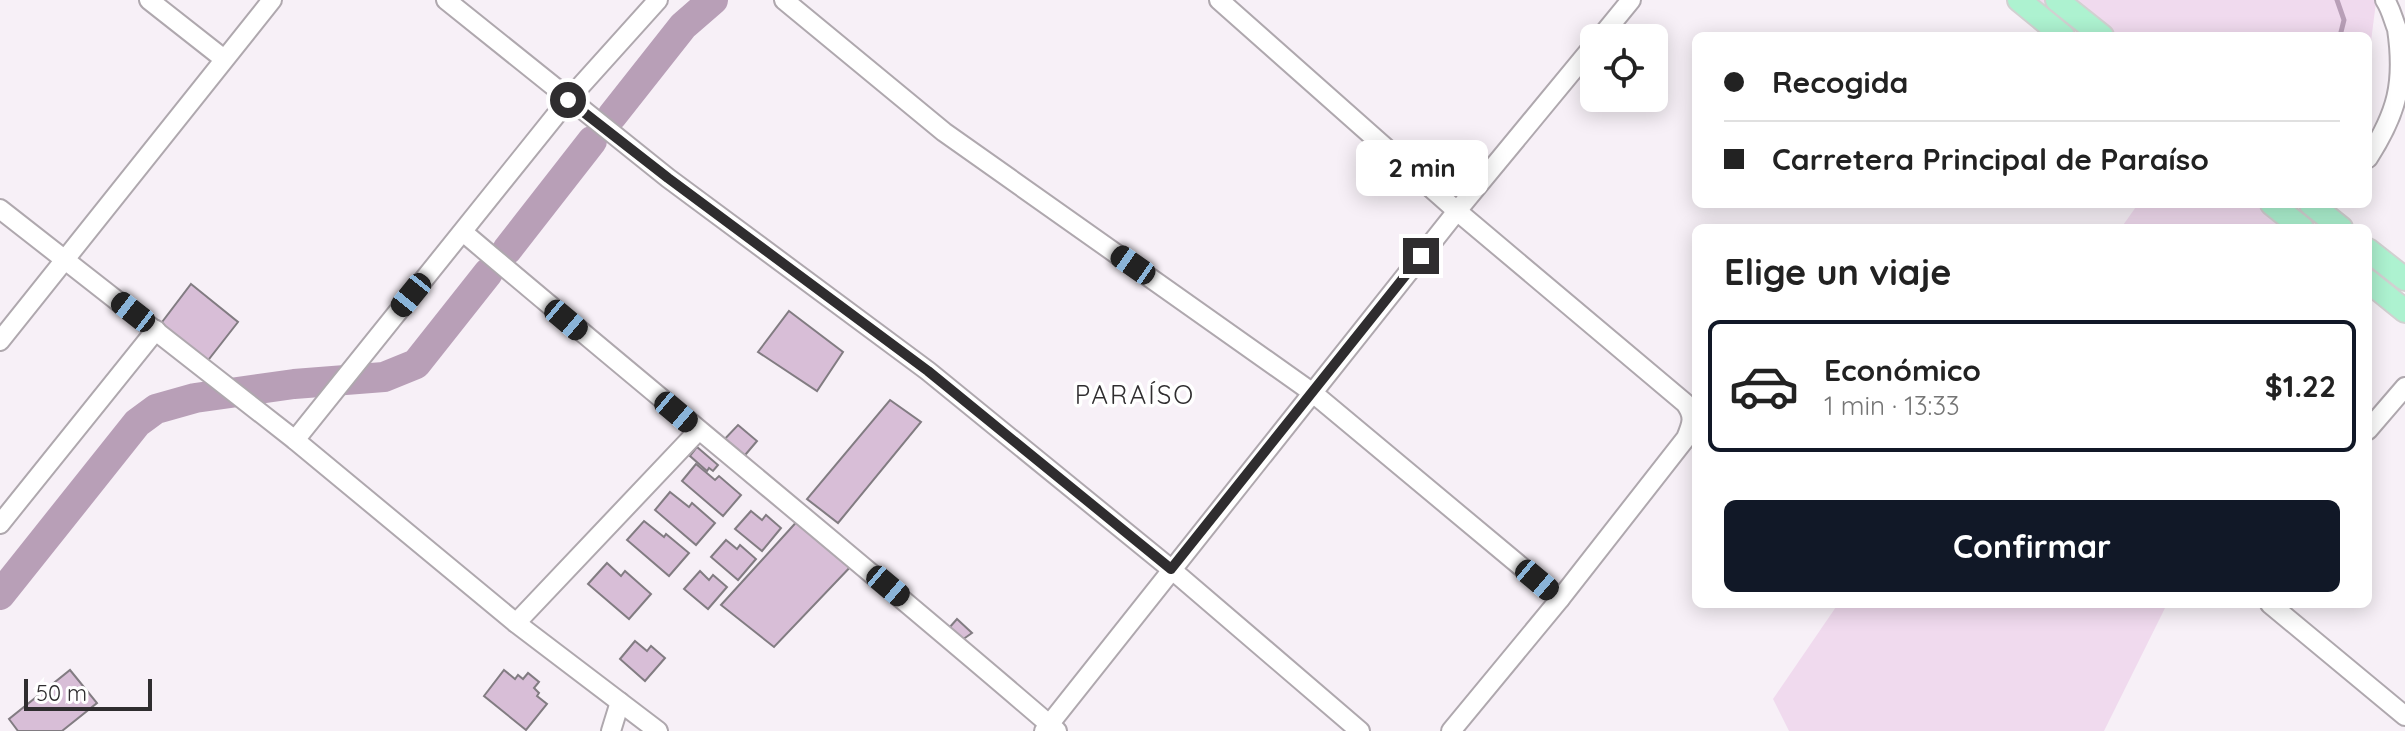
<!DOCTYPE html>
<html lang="es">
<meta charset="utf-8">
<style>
body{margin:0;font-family:Quicksand,sans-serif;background:#f6f6f6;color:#222;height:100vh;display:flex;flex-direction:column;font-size:30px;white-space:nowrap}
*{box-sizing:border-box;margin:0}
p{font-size:26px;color:#767676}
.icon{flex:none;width:44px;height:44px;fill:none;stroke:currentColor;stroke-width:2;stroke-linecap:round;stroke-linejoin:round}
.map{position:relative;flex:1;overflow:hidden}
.sheet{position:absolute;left:1692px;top:224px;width:680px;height:384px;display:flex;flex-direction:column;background:#fff;border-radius:12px;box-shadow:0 4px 20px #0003}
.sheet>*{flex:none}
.banner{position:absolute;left:1692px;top:32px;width:680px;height:176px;border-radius:12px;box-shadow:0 4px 20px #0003;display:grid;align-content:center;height:176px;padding:0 32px;background:#fff}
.controls{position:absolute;left:1580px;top:24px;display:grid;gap:16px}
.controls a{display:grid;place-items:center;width:88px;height:88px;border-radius:12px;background:#fff;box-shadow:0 4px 20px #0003;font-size:40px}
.scale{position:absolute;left:24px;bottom:20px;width:128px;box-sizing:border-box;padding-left:8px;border:4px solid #2f2d2f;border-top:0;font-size:22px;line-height:28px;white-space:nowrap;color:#2f2d2f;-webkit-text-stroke:6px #fff;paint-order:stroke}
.end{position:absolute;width:36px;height:36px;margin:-18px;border:10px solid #2f2d2f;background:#fff;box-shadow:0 0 0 4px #fff}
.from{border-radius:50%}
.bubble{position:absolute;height:56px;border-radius:12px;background:#fff;box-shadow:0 4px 20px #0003;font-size:26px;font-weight:700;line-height:56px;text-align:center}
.car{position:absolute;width:24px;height:48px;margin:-24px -12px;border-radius:10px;box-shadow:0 0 6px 2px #0007;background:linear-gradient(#222 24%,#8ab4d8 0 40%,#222 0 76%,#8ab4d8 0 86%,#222 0)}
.banner b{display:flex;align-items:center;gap:28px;height:76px;font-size:30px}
.banner b+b{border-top:2px solid #e0e0e0}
.banner i{width:20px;height:20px;background:#222}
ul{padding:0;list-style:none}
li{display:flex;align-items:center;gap:24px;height:132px;margin:0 16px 12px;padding:0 16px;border:4px solid transparent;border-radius:12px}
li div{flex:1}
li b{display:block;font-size:30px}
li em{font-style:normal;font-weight:700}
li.selected{border-color:#111827}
li>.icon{width:72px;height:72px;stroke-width:1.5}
h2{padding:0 32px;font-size:36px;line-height:96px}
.action{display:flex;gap:16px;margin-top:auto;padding:16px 32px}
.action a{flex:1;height:92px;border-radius:12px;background:#111827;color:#fff;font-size:32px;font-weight:700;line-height:92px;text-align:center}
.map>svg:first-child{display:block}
.green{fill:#f0daee}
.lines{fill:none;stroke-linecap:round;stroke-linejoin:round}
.stream{stroke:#b89fb7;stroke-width:5}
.river{stroke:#b89fb7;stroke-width:30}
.building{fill:#d8bed7;stroke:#827c82;stroke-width:2}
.minor-casing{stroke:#afa8ae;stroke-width:22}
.major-casing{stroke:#d1d1d1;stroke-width:26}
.minor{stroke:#fff;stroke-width:18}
.major{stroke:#adf2d0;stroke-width:22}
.route{stroke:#2f2d2f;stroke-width:10}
.labels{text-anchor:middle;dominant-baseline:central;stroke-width:7;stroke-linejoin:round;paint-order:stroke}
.quarter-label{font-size:26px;letter-spacing:2px;fill:#2f2d2f;stroke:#fff}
</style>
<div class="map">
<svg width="2405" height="731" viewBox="0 0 2405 731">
<rect width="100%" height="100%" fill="#f7f0f7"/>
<g class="green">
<path d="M2034 0H2374L2376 2 2368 65V36H2080Z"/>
<path d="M2138 204H2301L2298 210 2321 228H2121Z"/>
<path d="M1838 604H2167L2104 731H1789L1773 699Z"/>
</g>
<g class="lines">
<path class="stream" d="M2337 0 2344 20 2340 36"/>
<g class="river">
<path d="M612 116 683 26 713 0"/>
<path d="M507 250 592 141"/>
<path d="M0 595 137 423 156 409 195 398 294 384 384 377 416 364 488 273"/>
</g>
</g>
<g class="building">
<path d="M191 284 238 322 202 368 156 330Z"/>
<path d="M789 311 843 352 817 391 758 352Z"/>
<path d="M890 400 921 422 838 523 807 499Z"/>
<path d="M738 425 757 441 740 461 720 444Z"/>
<path d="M697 447 718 465 713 471 709 468 707 471 690 456Z"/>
<path d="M696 464 715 480 719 476 741 495 723 516 682 481Z"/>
<path d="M670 492 689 507 692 503 715 523 696 545 655 510Z"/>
<path d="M751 511 762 520 766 515 781 528 762 551 735 529Z"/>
<path d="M801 517 855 562 774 647 721 605Z"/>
<path d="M644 521 664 537 666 534 689 553 669 576 627 540Z"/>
<path d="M726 540 737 549 740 545 756 559 738 580 711 557Z"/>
<path d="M607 563 621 576 625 571 651 594 629 619 588 584Z"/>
<path d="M700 571 709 580 713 575 727 587 708 609 684 589Z"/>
<path d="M957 619 972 633 962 640 949 628Z"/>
<path d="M635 641 647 651 651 646 665 658 645 681 620 659Z"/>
<path d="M70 670 97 703 62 731H18L9 719Z"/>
<path d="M504 670 515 679 518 675 523 679 528 673 539 682 534 688 539 693 537 696 547 704 526 730 484 696Z"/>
</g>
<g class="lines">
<g class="minor-casing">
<g id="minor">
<path d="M149 0 224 59"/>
<path d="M446 0 668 178 928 371 1171 569 1360 731"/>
<path d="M784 0 944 132 1313 393 1560 599"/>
<path d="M1219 0 1457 211 1685 403C1695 416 1692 424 1686 438L1560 599 1451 731"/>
<path d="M1600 38 1631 0"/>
<path d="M2368 158C2397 113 2405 83 2397 29 2393 19 2391 9 2385 0"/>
<path d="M0 209 295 440 516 623 658 731"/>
<path d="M463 232C660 399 861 562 1057 731"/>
<path d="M0 341 272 0"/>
<path d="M2368 430 2405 387"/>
<path d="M295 440 568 100 658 0"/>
<path d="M0 524 156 330"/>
<path d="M2270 604 2405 716"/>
<path d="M516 623 698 431"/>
<path d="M611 731 620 702"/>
<path d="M1044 731 1457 211 1594 45"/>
</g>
</g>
<g class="major-casing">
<g id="major">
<path d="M2019 0 2063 36"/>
<path d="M2057 0 2102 36"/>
<path d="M2272 204 2302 228"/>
<path d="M2311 204 2341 228"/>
<path d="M2368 250 2405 279"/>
<path d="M2368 281 2405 311"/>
</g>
</g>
<use href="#minor" class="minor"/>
<use href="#major" class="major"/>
</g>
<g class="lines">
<path class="route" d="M568 100 668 178 928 371 1171 569 1421 256"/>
</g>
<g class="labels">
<g class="quarter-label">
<text x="1135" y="394">PARAÍSO</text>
</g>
</g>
</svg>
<div class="controls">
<a><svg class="icon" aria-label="locate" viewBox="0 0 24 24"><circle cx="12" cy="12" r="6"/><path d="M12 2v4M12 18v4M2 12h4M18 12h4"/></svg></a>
</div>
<div class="scale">50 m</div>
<i class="end from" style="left:568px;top:100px"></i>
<i class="end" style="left:1421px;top:256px"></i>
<div class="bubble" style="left:1356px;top:140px;width:132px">2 min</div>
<i class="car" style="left:1133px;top:265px;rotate:305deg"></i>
<i class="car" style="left:411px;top:295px;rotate:219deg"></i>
<i class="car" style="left:133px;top:312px;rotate:308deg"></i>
<i class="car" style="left:566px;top:320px;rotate:130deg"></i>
<i class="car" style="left:676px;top:412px;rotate:130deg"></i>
<i class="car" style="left:1537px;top:580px;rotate:130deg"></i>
<i class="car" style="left:888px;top:586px;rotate:130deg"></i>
<div class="banner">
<b><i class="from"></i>Recogida</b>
<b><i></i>Carretera Principal de Paraíso</b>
</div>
<section class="sheet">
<h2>Elige un viaje</h2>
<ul>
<li class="selected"><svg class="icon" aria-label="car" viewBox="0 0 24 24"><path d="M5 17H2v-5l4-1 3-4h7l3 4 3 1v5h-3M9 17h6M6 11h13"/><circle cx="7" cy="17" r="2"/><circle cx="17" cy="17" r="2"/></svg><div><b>Económico</b><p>1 min · 13:33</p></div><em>$1.22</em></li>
</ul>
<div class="action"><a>Confirmar</a></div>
</section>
</div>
